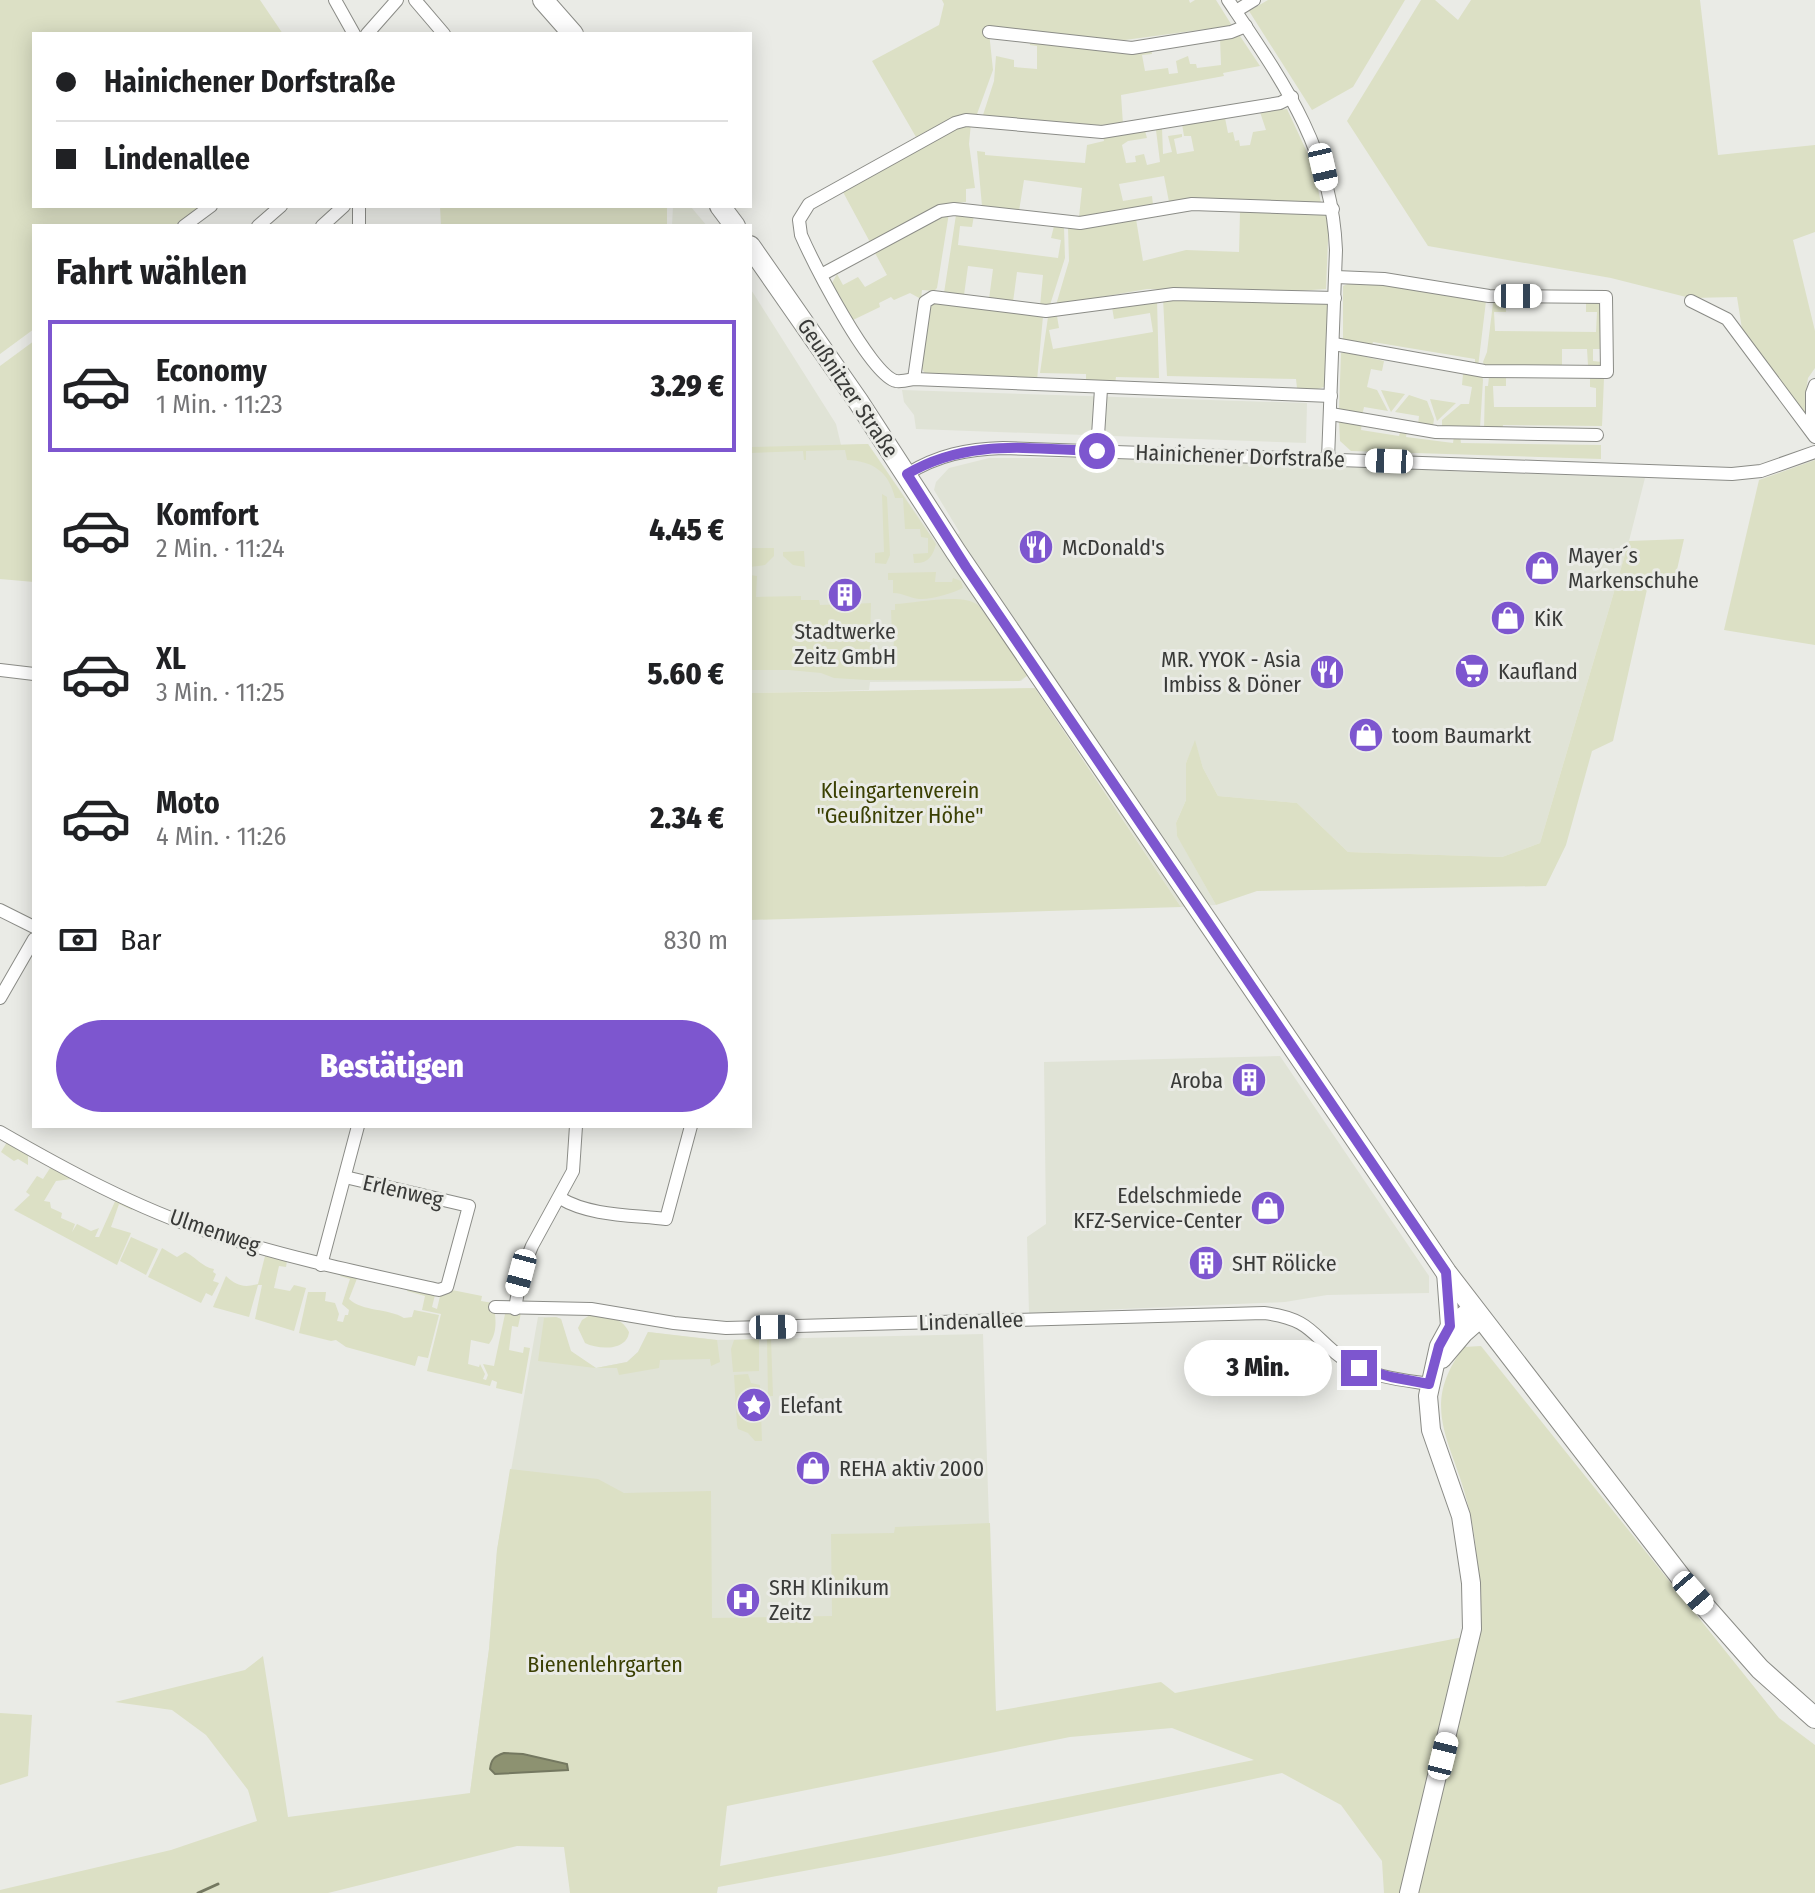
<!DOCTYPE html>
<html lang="de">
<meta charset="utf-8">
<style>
body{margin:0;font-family:"Fira Sans Condensed",sans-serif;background:#f6f6f6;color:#202124;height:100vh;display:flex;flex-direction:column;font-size:30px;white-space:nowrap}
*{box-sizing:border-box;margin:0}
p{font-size:26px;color:#757577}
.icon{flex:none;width:44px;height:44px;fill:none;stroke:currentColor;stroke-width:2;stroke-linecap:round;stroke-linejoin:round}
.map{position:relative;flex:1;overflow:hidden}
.sheet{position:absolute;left:32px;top:224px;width:720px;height:904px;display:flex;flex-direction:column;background:#fff;border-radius:0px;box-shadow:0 4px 20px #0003}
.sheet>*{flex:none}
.guide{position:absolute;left:32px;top:32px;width:720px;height:176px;border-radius:0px;box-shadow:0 4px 20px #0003;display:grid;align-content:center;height:176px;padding:0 24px;background:#fff}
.end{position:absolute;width:36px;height:36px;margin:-18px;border:10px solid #7d56cf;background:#fff;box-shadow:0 0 0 4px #fff}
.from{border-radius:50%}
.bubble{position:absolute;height:56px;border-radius:28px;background:#fff;box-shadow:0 4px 20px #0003;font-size:26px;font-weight:800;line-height:56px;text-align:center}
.car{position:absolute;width:24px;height:48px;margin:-24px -12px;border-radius:10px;box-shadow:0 0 6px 2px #0007;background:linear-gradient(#fff 24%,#345 0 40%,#fff 0 76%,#345 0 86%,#fff 0)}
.guide b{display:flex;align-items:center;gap:28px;height:76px;font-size:30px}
.guide b+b{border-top:2px solid #e0e0e0}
.guide i{width:20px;height:20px;background:#202124}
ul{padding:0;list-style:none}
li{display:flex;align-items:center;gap:24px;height:132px;margin:0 16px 12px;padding:0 8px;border:4px solid transparent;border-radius:0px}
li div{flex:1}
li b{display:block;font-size:30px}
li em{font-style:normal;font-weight:800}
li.selected{border-color:#7d56cf}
li>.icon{width:72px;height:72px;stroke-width:1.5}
h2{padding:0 24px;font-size:36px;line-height:96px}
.pay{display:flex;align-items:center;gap:20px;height:88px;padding:0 24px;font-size:30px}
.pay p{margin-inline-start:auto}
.action{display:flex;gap:16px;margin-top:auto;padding:16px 24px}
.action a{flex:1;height:92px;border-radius:48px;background:#7d56cf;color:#fff;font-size:32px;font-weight:800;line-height:92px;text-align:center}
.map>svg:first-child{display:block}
.built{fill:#e0e3d6}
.green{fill:#dce0c5;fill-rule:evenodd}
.water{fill:#8d9271;stroke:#747860;stroke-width:2}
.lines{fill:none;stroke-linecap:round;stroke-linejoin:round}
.stream{stroke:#747860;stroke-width:3}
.street-casing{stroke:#8b8c87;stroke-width:14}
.secondary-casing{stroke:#8b8c87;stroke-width:20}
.primary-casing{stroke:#8b8c87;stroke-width:22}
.street{stroke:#fff;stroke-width:12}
.secondary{stroke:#fff;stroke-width:18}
.primary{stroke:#fff;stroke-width:20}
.route{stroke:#7d56cf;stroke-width:10}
.labels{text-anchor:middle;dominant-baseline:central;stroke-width:6;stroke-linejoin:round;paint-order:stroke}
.street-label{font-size:22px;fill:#393a38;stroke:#eaebe6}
.poi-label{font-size:22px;fill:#393a38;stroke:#eaebe6;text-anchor:start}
.park-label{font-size:22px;fill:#3b4003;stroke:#eaebe6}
</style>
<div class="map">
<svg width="1815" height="1893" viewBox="0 0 1815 1893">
<rect width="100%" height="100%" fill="#eaebe6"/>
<g class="built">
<path d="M673 206 691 207 707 226H672Z"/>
<path d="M750 288 836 424 841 445 868 444 938 545 960 533 934 490 936 482 949 468 989 458H1099L1645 478 1629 541 1540 843 1502 857 1348 852 1297 803 1218 796 1203 768 1195 742 1186 763V800L1176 823 1177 835 1216 905 1181 907 1028 675 1021 681 870 682 869 690 750 693Z"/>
<path d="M902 390 1307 403 1306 443 916 429 914 415 904 402Z"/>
<path d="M1280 1056 1429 1276V1293L1327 1295 1285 1302 1029 1313 1027 1237 1046 1224 1044 1062Z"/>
<path d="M538 1317H556L561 1319 570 1351 596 1368 627 1362 638 1352 648 1332 716 1340 983 1334 995 1712 470 1793 489 1649 497 1550Z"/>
</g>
<g class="green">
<path d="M0 0H260L283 34H34V206H201L174 226H34V329L0 354Z"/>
<path d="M942 0H1189L1190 3 1195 0H1216L1231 24 1229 26 1125 40 989 32 993 70 977 114 948 120 916 137 872 61 939 25 944 4Z"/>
<path d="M1268 0H1405L1353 87 1312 110 1249 11Z"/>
<path d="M1421 0H1435L1458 20 1471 0H1700L1718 155 1815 145V232L1793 240 1815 331V368L1808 378 1805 399 1807 420 1783 390 1742 329 1737 297 1690 298 1611 278 1428 246 1347 121Z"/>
<path d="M1240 36 1260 66 1223 73 1224 76 1121 95 1123 124 1097 125 983 115 994 81 996 56 1014 60V67L1037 69V46L1030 45V42C1071 46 1110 55 1151 49L1152 54 1142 55 1145 71 1168 68 1169 74 1178 73 1176 61 1188 56 1190 64H1196L1197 68 1221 65 1220 38Z"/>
<path d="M1287 109 1313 165 1321 203 1169 202 1164 176 1119 184 1123 201 1152 196 1153 205 1079 217 1082 188 1024 180 1019 211 982 206 977 151 985 152V155L1085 163 1087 145 1104 141 1103 136 1145 131 1147 138 1128 141 1122 145 1126 163 1136 162 1135 156 1144 154 1147 165 1160 162 1156 130 1162 128 1163 154 1172 152 1168 136 1182 134V137L1174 139 1177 154 1194 151 1191 136H1184L1182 124 1225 118 1228 133 1233 132 1235 141 1239 140 1240 146 1250 145 1253 132 1266 130 1260 112Z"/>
<path d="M971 123 969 144 975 188 966 189V202L939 205 871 244 843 192 958 127Z"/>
<path d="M440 206H667V226H441Z"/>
<path d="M1240 211 1329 215 1326 289 1297 291 1147 289 1056 305 1069 261 1068 228 1136 219 1143 261 1186 250 1239 252Z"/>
<path d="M949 213 937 288 934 291 922 290 921 299 910 293 894 300 891 297 879 303 880 307 853 320 832 283 837 274 843 285 858 277 865 287 887 275 875 253 939 216Z"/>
<path d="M956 215H974L972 227 960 226 958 245 1058 258 1061 240 1051 238 1054 226 1064 227 1065 258 1050 305 1040 306 1043 275 1017 272 1013 302 989 299 993 269 968 266 964 295 944 293Z"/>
<path d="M1350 283 1388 285 1486 301 1478 367 1475 366V359L1373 342 1372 345 1363 343 1362 346 1343 340V286Z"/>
<path d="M1163 298 1328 304 1327 386 1314 390 1297 388 1296 379 1167 376Z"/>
<path d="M1157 299 1159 378 1116 377 1115 384 1086 382V374L1040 373 1048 317 1057 316 1059 328 1049 330 1053 349 1153 332 1150 313 1114 319 1112 307Z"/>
<path d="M1600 300 1603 349H1593V361L1602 362 1600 366H1580L1588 365 1587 349H1562V365L1569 368 1485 367 1483 362 1487 352 1493 303 1506 302V312H1494L1495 331 1596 332 1597 312H1586V302Z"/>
<path d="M936 302 1043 316 1037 380 926 375 920 366 929 307Z"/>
<path d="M34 341V582L0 579V366Z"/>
<path d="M1344 352 1384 361 1382 371 1371 369 1367 387 1377 390 1388 411 1364 407 1362 416 1339 409 1341 353Z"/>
<path d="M1463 374 1482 376 1483 380 1480 428H1442V420L1461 404H1469L1472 387 1462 385Z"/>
<path d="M1489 377 1506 378V386H1493L1494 407H1596V388L1590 387V378H1604L1602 426 1503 425 1502 430 1484 429 1485 386H1488Z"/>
<path d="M1381 390 1405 394 1391 412Z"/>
<path d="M1409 395 1427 401 1434 419 1433 426 1418 425 1419 416 1395 412Z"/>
<path d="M1430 399 1456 403 1437 421Z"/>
<path d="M1339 421 1362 422 1361 430 1399 436 1401 429 1407 431 1406 437 1453 443 1454 436H1460L1461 443 1601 445V459L1351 451 1340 441Z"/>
<path d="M868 444 936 544C933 556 928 564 914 563L913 554 928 553V538L921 537 920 529H905L903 498H895C889 472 873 461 847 460L845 450 806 451V460H804L803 451 750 453V447Z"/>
<path d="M1815 460V645L1724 630 1759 480Z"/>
<path d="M882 494 887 497 890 555 886 564 875 563V553L884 552Z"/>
<path d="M1684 539 1676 574 1665 582 1648 585 1613 741 1592 751 1566 845 1546 886 1257 891 1216 905 1177 836 1176 823 1186 800V763L1195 740 1203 768 1218 796 1297 803 1348 852 1502 857 1540 843 1629 541Z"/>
<path d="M750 548H774V556L765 565 750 567Z"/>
<path d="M804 551 805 567 793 565 783 556V552Z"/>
<path d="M936 572 935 582H952L953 578 961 581 963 588C953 593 931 600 919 599 910 598 903 593 893 593V580H888V573Z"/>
<path d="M750 575 757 576 756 597 801 596V600H819L820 605 844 604V607H852L853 604 871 603 870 644H872L873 669 893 668 894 634H892L891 610H895V604C917 603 965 592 979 606L1028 675 1019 681 866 680 834 678 821 673 789 670H750Z"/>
<path d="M1035 688 1181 907 750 920V693Z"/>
<path d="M7 1142 28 1153V1165L18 1159 14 1161 1 1152Z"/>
<path d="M52 1165 79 1178 56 1181 44 1201 50 1202 51 1208 62 1213 61 1218 75 1224 72 1232 77 1224 91 1231 99 1228 95 1237H99L117 1197 134 1205 132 1210 119 1204 111 1227 131 1233 117 1265 14 1210 30 1195 26 1192 37 1176 43 1179Z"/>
<path d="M131 1237 158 1249 146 1275 120 1261Z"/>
<path d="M162 1248 177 1257 185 1252C196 1257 202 1267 214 1269L213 1272 216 1274 213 1281 219 1283 212 1296 206 1293 201 1303 148 1277Z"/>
<path d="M265 1256 287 1261 286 1267 279 1266 274 1288 290 1291 294 1285 306 1288 294 1331 255 1319 262 1285H258L249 1317 213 1307 226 1276C237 1286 244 1288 258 1284Z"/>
<path d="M342 1272 358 1276 349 1299C363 1312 388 1308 404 1318L412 1317 414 1310 439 1315 428 1358 418 1356 415 1366 346 1347 336 1340 331 1341 299 1333 308 1292H326L325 1301 335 1303 339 1314 337 1321 343 1322 345 1315H348L349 1310 342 1304 350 1279 340 1276Z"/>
<path d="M409 1285 436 1291 432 1307 437 1309 441 1292 447 1289 482 1296 481 1301 493 1303C496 1317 498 1332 489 1344L471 1340 468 1364 479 1367 480 1364 485 1374 483 1379 486 1380 488 1375 483 1364 494 1366 505 1314 521 1313 518 1327 512 1326 509 1350 523 1353 524 1347 530 1348 522 1394 496 1388 497 1382 492 1380 490 1386 427 1371 441 1314 422 1310 425 1296 407 1291Z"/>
<path d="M590 1315C606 1316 621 1316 629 1332 627 1351 599 1350 585 1343L578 1328 582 1320Z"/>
<path d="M556 1317 561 1319 571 1351 596 1368 627 1362 638 1352 648 1332 717 1340 720 1362 711 1366 710 1359 660 1360 659 1368 619 1375 617 1368H595L538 1361 544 1318Z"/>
<path d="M759 1339V1371L733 1372 731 1349 734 1340Z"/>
<path d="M767 1339H771L773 1396H768Z"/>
<path d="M1481 1346 1779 1718 1815 1745V1893H1384L1382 1861 1341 1805 1282 1773 890 1855 718 1887 717 1893H570L564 1847 517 1846 328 1893H0V1890L171 1850 257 1821 248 1790 206 1735 172 1710 115 1702 245 1670 263 1656 288 1817 470 1793 489 1649 497 1550 510 1469 598 1479 624 1493 711 1491 712 1618 832 1616 831 1534 894 1533 895 1527 990 1523 996 1711 1161 1682 1175 1693 1479 1634C1479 1591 1479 1547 1468 1505 1453 1442 1418 1408 1464 1347ZM1172 1728 1254 1760 720 1866 727 1806 1070 1737Z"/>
<path d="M748 1374 751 1383 760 1385 762 1441H755L748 1433 738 1429 737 1425 734 1375Z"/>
<path d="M0 1713 32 1715 28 1776 0 1785Z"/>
</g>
<path class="water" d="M504 1753 523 1754 567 1764 568 1770 495 1774 490 1769C491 1759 495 1756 504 1753Z"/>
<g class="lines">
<path class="stream" d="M198 1893 218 1884"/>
<g class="street-casing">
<g id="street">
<path d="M335 0 354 34"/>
<path d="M415 0 444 34"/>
<path d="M1228 0C1282 80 1332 149 1336 250L1328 459"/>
<path d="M1236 11 1254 0"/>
<path d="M989 32 1132 48 1231 32 1246 26"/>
<path d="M367 34 397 0"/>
<path d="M1292 97 1280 103 1102 132 966 120 955 123 809 204 799 220 801 235C813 262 870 375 896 381 901 382 909 380 914 379L1331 396"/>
<path d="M359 206V226"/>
<path d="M184 226 211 206"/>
<path d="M258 226 281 206"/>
<path d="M322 226 344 206"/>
<path d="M821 275 940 211 954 209 1080 223 1192 204 1333 209"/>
<path d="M1691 301 1727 319 1815 437"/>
<path d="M1334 344 1484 371 1607 372 1606 297 1489 296 1384 279 1336 277"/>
<path d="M914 379 925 302 933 297 1046 311 1174 294 1335 298"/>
<path d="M1331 414 1436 432 1597 435"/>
<path d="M1812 432V393L1815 385"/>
<path d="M1097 451 1101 389"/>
<path d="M907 474C938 455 967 449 1003 448L1732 474 1761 471 1815 452"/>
<path d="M0 670 34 674"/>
<path d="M0 910 34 927"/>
<path d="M0 998 34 939"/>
<path d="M0 1132C66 1170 136 1208 209 1232 284 1257 361 1273 439 1290L447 1287 469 1206 345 1177"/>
<path d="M560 1198C589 1216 632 1215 666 1219L691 1126"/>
<path d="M321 1265 358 1126"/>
<path d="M495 1307 591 1309 674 1323 726 1328 1264 1313C1315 1319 1312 1339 1349 1363 1372 1377 1403 1380 1429 1384"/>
<path d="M515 1309 521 1273 532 1246 573 1171 576 1126"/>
</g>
</g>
<g class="secondary-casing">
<g id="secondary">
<path d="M1446 1272 1450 1326"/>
<path d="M1442 1359 1464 1333 1481 1318"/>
<path d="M1409 1893 1472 1629 1471 1583 1461 1516 1431 1430 1428 1396 1439 1346 1450 1326 1473 1308"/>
</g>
</g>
<g class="primary-casing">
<g id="primary">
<path d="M543 0 573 34"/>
<path d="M720 206 735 226"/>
<path d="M750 246 858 401 956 552 1446 1272 1693 1593 1760 1669 1815 1718"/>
</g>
</g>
<use href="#street" class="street"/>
<use href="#secondary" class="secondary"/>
<use href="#primary" class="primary"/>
</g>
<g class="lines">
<path class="route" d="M1097 451C1029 449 968 438 907 474L966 567 1446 1272 1450 1326 1439 1346 1429 1384 1391 1377 1359 1368"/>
</g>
<defs>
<g id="restaurant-disc" transform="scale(1.8)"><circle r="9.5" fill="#7d56cf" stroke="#eaebe6"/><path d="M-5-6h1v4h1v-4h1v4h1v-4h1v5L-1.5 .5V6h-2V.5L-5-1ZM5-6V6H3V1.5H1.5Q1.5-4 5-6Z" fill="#fff"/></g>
<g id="shop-disc" transform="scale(1.8)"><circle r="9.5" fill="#7d56cf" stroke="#eaebe6"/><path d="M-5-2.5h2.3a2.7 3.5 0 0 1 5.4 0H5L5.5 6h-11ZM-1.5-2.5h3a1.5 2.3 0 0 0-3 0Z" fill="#fff"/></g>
<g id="building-disc" transform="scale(1.8)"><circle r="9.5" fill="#7d56cf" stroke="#eaebe6"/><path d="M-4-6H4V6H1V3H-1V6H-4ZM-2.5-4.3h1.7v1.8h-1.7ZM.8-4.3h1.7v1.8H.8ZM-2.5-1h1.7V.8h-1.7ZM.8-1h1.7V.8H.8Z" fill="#fff"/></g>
<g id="supermarket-disc" transform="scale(1.8)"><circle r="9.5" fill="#7d56cf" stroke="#eaebe6"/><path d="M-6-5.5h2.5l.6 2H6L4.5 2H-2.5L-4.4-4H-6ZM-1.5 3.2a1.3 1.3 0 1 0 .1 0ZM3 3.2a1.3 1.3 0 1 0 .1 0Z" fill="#fff"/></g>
<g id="sight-disc" transform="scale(1.8)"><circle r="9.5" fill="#7d56cf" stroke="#eaebe6"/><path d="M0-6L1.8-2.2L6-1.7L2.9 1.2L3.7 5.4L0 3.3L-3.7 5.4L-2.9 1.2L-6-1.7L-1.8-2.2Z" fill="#fff"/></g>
<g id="hospital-disc" transform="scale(1.8)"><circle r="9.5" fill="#7d56cf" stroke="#eaebe6"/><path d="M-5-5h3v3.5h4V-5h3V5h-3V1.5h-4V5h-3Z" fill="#fff"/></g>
</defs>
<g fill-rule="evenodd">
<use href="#restaurant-disc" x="1036" y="547"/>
<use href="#shop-disc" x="1542" y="568"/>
<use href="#building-disc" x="845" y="595"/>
<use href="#shop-disc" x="1508" y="618"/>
<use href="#supermarket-disc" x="1472" y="671"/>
<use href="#restaurant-disc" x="1327" y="672"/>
<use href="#shop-disc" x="1366" y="735"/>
<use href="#building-disc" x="1249" y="1080"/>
<use href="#shop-disc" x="1268" y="1208"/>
<use href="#building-disc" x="1206" y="1263"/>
<use href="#sight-disc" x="754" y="1405"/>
<use href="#shop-disc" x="813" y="1468"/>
<use href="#hospital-disc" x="743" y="1600"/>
</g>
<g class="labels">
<g class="street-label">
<text transform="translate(848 388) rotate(56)">Geußnitzer Straße</text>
<text transform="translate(1240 456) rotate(2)">Hainichener Dorfstraße</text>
<text transform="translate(403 1191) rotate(13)">Erlenweg</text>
<text transform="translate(215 1231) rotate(19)">Ulmenweg</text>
<text transform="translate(971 1321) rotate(-2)">Lindenallee</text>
</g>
<g class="poi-label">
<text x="1062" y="547">McDonald's</text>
<text x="1568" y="555">Mayer´s<tspan x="1568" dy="25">Markenschuhe</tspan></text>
<text x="1534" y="618">KiK</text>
<text x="845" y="631" text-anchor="middle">Stadtwerke<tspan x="845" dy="25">Zeitz GmbH</tspan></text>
<text x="1301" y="659" text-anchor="end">MR. YYOK - Asia<tspan x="1301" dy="25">Imbiss &amp; Döner</tspan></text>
<text x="1498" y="671">Kaufland</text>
<text x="1392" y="735">toom Baumarkt</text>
<text x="1223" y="1080" text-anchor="end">Aroba</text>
<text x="1242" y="1195" text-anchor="end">Edelschmiede<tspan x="1242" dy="25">KFZ-Service-Center</tspan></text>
<text x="1232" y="1263">SHT Rölicke</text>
<text x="780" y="1405">Elefant</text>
<text x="839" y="1468">REHA aktiv 2000</text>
<text x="769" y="1587">SRH Klinikum<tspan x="769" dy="25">Zeitz</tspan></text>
</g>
<g class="park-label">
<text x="900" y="790">Kleingartenverein<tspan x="900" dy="25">"Geußnitzer Höhe"</tspan></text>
<text x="605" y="1664">Bienenlehrgarten</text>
</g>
</g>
</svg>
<i class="end from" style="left:1097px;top:451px"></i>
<i class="end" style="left:1359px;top:1368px"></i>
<div class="bubble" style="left:1184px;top:1340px;width:148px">3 Min.</div>
<i class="car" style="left:1323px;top:167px;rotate:167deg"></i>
<i class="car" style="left:1518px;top:296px;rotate:90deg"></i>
<i class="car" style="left:1389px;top:461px;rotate:272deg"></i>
<i class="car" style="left:521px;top:1273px;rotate:195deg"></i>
<i class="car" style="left:773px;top:1327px;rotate:89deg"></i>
<i class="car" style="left:1693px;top:1593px;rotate:139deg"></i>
<i class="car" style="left:1443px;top:1756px;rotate:14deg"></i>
<div class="guide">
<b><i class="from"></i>Hainichener Dorfstraße</b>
<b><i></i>Lindenallee</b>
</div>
<section class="sheet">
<h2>Fahrt wählen</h2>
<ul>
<li class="selected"><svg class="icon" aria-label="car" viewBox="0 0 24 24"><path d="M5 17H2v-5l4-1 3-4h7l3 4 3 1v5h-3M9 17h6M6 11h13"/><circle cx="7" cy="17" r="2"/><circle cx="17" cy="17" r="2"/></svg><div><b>Economy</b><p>1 Min. · 11:23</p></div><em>3.29 €</em></li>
<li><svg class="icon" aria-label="car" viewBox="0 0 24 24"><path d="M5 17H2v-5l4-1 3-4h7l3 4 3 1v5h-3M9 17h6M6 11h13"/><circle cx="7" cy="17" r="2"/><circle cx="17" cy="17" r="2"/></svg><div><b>Komfort</b><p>2 Min. · 11:24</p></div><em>4.45 €</em></li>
<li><svg class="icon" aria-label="car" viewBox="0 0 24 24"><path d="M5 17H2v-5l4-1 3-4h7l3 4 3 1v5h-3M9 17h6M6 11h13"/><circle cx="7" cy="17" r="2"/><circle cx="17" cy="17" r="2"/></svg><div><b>XL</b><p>3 Min. · 11:25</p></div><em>5.60 €</em></li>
<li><svg class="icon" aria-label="car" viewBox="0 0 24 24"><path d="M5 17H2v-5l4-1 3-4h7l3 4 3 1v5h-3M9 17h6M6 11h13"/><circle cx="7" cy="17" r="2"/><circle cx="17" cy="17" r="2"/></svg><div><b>Moto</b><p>4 Min. · 11:26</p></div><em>2.34 €</em></li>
</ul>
<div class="pay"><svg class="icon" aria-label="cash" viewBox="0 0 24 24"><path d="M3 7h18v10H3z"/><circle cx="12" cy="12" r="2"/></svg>Bar<p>830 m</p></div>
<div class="action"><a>Bestätigen</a></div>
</section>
</div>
